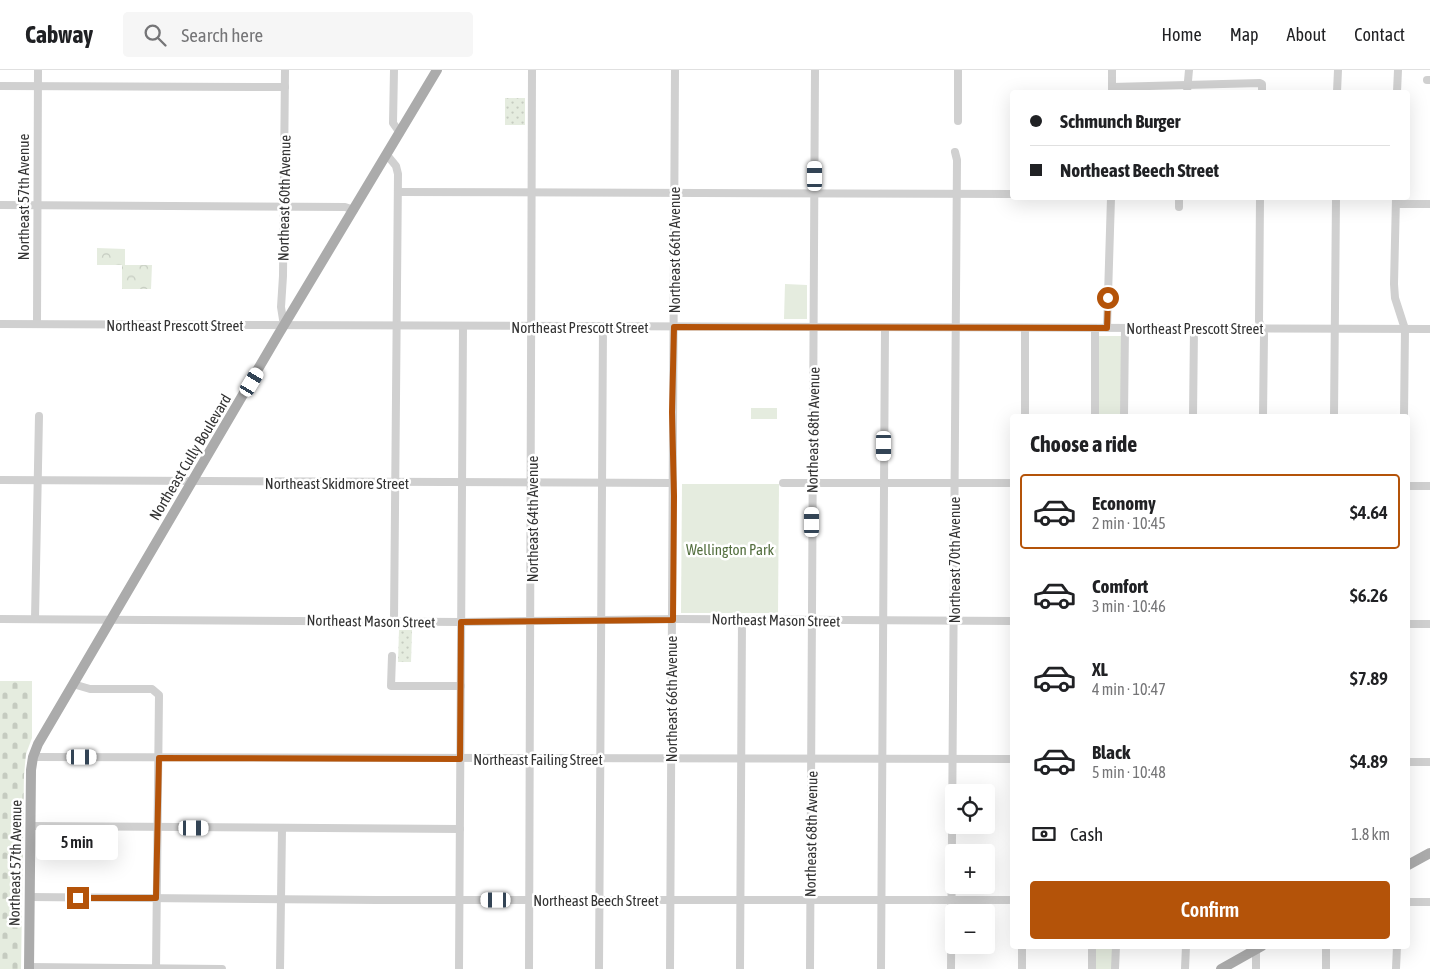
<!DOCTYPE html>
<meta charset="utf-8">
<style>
body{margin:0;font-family:"Asap Condensed",sans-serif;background:#f6f6f6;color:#202124;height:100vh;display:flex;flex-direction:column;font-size:19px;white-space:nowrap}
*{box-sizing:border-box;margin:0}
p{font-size:16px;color:#757577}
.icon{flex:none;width:28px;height:28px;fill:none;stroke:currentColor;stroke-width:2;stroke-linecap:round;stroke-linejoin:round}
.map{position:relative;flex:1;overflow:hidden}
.drawer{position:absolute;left:1010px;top:344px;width:400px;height:535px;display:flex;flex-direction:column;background:#fff;border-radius:5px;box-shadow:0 5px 20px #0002}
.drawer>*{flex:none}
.top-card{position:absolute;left:1010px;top:20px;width:400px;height:110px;border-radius:5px;box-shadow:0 5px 20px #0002;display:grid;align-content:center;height:110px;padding:0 20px;background:#fff}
.controls{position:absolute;left:945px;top:714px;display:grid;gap:10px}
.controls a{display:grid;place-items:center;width:50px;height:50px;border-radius:5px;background:#fff;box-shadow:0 5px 20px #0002;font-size:25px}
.end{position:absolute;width:22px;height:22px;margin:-11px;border:6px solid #b45309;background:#fff;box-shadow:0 0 0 2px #fff}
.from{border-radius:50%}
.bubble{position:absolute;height:35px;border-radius:5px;background:#fff;box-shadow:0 5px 20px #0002;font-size:16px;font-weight:600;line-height:35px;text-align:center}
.car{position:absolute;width:15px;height:30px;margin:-15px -8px;border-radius:6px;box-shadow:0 0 4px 1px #0007;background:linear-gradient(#fff 24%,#345 0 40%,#fff 0 76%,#345 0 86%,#fff 0)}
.top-card b{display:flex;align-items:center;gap:18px;height:48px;font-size:19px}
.top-card b+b{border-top:1px solid #e0e0e0}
.top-card i{width:12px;height:12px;background:#202124}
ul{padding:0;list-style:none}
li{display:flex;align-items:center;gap:15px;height:75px;margin:0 10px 8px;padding:0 10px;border:2px solid transparent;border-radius:5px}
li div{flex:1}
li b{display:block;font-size:19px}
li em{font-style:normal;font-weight:600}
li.current{border-color:#b45309}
li>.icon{width:45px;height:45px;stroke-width:1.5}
h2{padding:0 20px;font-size:22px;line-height:60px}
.pay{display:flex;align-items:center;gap:12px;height:55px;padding:0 20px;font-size:19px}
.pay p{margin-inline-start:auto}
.cta{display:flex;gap:10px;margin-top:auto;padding:10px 20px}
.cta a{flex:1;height:58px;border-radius:5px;background:#b45309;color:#fff;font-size:20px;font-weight:600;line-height:58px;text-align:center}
header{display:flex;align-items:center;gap:30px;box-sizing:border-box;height:70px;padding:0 25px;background:#fff;border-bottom:1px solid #e0e0e0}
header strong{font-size:24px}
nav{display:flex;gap:28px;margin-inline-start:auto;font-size:18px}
.search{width:350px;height:45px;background:#f6f6f6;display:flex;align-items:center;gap:12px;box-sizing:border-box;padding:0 18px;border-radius:5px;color:#757577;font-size:19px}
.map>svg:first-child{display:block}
.grass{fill:url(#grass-dots)}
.forest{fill:url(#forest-crowns)}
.cemetery{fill:url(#cemetery-stones)}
.park{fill:#e5ecdf}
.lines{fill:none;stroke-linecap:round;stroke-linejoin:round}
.minor{stroke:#d0d0d0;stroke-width:8}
.major{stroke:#ababab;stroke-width:10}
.route{stroke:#b45309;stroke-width:6}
.labels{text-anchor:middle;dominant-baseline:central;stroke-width:5;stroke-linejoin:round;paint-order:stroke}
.street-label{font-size:15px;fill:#333;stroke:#fff}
.park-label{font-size:15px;fill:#546f3f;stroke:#fff}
</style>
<header>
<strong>Cabway</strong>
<div class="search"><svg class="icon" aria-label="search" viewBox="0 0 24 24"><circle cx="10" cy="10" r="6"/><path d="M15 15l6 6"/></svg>Search here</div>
<nav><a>Home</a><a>Map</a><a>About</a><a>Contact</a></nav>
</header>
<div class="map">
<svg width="1430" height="899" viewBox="0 0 1430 899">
<defs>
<pattern id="grass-dots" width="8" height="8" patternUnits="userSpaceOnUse" patternTransform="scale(1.25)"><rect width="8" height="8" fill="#e5ecdf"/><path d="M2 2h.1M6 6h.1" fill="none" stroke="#c5cbc0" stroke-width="1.8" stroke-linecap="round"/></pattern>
<pattern id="forest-crowns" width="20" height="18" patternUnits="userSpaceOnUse" patternTransform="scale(1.25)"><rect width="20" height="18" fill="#e5ecdf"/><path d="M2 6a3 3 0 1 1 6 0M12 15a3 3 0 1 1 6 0" fill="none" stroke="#c5cbc0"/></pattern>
<pattern id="cemetery-stones" width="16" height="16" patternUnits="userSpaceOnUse" patternTransform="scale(1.25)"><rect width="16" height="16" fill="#e5ecdf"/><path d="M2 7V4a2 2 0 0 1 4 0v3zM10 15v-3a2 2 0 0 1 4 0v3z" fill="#c5cbc0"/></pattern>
</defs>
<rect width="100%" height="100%" fill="#fff"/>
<g class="grass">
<rect x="505" y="28" width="20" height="27"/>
<path d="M399 560H412L411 592H398Z"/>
</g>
<path class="forest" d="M97 178 125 179V195H152L151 219H122V195H97Z"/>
<path class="cemetery" d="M0 611H32V668L26 684 24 705 21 899H0Z"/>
<g class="park">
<path d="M785 214 807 215V249H784Z"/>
<path d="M1098 266H1123L1122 346H1097Z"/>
<rect x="751" y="338" width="26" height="11"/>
<path d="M682 414H779L778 543H681Z"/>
<path d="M1096 876H1113L1112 899H1095Z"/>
</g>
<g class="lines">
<g class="minor">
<path d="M394 0 393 53 400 63"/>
<path d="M1427 10H1430"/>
<path d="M0 16 285 17"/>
<path d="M1112 17 1260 13 1262 14V22"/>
<path d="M1112 22V0"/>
<path d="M1187 22 1189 0"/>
<path d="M1337 22 1338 0"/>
<path d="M1397 22 1398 0"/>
<path d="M958 51V0"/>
<path d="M387 85 396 96 398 104 394 551"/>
<path d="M398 122 1012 124"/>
<path d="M1260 128 1259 251 1264 264 1263 346"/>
<path d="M1396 128 1394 214 1395 228 1405 259 1404 346"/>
<path d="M1396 134H1430"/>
<path d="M0 135 345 137 354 140"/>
<path d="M1179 137V128"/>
<path d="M0 254 1430 259"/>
<path d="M37 254 38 0"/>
<path d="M284 256 281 237 283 206 285 0"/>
<path d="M1107 258 1111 128"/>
<path d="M1025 346V258"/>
<path d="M1095 346V258"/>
<path d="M1124 346 1125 258"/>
<path d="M1193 346 1194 258"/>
<path d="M1334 346 1336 128"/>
<path d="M0 410 673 413"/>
<path d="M783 413H1012"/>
<path d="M1408 416H1430"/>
<path d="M0 549 461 552 679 549 1012 551"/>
<path d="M35 549 39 346"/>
<path d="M1408 554H1430"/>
<path d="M392 586 391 616H461"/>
<path d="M73 614 90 619H152L159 625 156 899"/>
<path d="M33 687 1012 689"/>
<path d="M1408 692H1430"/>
<path d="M30 756 460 759"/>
<path d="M29 827 377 830H1012"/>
<path d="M1408 832H1430"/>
<path d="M1022 876V899"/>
<path d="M29 897 222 899"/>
<path d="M280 899 282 759"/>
<path d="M459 899 463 257"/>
<path d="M529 899 532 0"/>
<path d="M599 899 603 257"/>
<path d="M670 899 675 0"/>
<path d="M740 899 742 549"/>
<path d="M810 899 815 0"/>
<path d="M881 899 885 258"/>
<path d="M951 899 957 90 955 82"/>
<path d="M1092 899V876"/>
<path d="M1115 899 1116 876"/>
<path d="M1185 899 1186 876"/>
<path d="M1256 899V876"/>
<path d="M1326 899V876"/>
<path d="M1396 899 1397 876"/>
</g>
<g class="major">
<path d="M1408 795 1430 783"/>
<path d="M29 899 31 700 33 687 38 674 278 265 437 0"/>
<path d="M1221 899 1262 876"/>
</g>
</g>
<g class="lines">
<path class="route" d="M78 828H156L159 688 460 689 461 552 673 550 674 426 672 342 674 257 1107 258 1108 228"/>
</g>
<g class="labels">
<g class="street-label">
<text transform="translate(23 127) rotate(-90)">Northeast 57th Avenue</text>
<text transform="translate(284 128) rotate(-89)">Northeast 60th Avenue</text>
<text transform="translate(674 180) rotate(-90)">Northeast 66th Avenue</text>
<text x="175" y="255">Northeast Prescott Street</text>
<text x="580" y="257">Northeast Prescott Street</text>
<text x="1195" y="258">Northeast Prescott Street</text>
<text transform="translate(813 360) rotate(-89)">Northeast 68th Avenue</text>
<text transform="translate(190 387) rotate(-59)">Northeast Cully Boulevard</text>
<text x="337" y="413">Northeast Skidmore Street</text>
<text transform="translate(532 449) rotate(-90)">Northeast 64th Avenue</text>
<text transform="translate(954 490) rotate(-90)">Northeast 70th Avenue</text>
<text transform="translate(776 550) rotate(1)">Northeast Mason Street</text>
<text transform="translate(371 551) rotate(1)">Northeast Mason Street</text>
<text transform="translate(671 629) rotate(-90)">Northeast 66th Avenue</text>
<text x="538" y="689">Northeast Failing Street</text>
<text transform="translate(811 764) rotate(-89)">Northeast 68th Avenue</text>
<text transform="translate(15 793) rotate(-89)">Northeast 57th Avenue</text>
<text x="596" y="830">Northeast Beech Street</text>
</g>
<g class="park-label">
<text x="730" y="479">Wellington Park</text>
</g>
</g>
</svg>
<div class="controls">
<a><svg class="icon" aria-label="locate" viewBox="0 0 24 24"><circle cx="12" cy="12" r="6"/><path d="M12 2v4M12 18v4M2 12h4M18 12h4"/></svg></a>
<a>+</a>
<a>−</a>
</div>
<i class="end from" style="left:1108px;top:228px"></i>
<i class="end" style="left:78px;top:828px"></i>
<div class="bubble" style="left:36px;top:755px;width:82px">5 min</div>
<i class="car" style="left:815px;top:106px;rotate:0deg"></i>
<i class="car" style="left:252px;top:312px;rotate:31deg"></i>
<i class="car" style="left:884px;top:376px;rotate:180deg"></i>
<i class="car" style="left:812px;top:452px;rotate:0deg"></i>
<i class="car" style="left:82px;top:687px;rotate:90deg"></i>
<i class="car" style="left:194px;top:758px;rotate:90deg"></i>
<i class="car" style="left:496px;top:830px;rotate:270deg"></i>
<div class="top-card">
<b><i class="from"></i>Schmunch Burger</b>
<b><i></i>Northeast Beech Street</b>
</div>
<section class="drawer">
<h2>Choose a ride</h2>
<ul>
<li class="current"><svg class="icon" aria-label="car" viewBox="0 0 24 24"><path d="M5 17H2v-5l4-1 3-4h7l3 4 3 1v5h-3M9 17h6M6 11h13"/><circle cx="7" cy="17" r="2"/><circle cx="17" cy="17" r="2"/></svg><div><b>Economy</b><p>2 min · 10:45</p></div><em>$4.64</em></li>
<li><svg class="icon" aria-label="car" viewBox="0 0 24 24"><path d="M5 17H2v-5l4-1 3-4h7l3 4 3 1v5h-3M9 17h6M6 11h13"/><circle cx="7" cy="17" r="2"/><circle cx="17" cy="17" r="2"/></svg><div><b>Comfort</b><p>3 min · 10:46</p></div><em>$6.26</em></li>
<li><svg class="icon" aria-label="car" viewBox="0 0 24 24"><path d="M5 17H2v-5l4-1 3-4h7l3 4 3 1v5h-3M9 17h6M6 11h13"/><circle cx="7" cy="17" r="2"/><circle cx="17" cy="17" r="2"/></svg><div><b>XL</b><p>4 min · 10:47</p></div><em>$7.89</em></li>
<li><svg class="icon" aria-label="car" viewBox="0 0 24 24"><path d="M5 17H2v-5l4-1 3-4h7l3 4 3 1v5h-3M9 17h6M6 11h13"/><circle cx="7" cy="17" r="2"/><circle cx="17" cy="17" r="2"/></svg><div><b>Black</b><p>5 min · 10:48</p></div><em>$4.89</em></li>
</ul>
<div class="pay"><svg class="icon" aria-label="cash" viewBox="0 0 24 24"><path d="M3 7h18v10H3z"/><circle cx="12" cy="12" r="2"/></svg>Cash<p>1.8 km</p></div>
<div class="cta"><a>Confirm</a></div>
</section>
</div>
